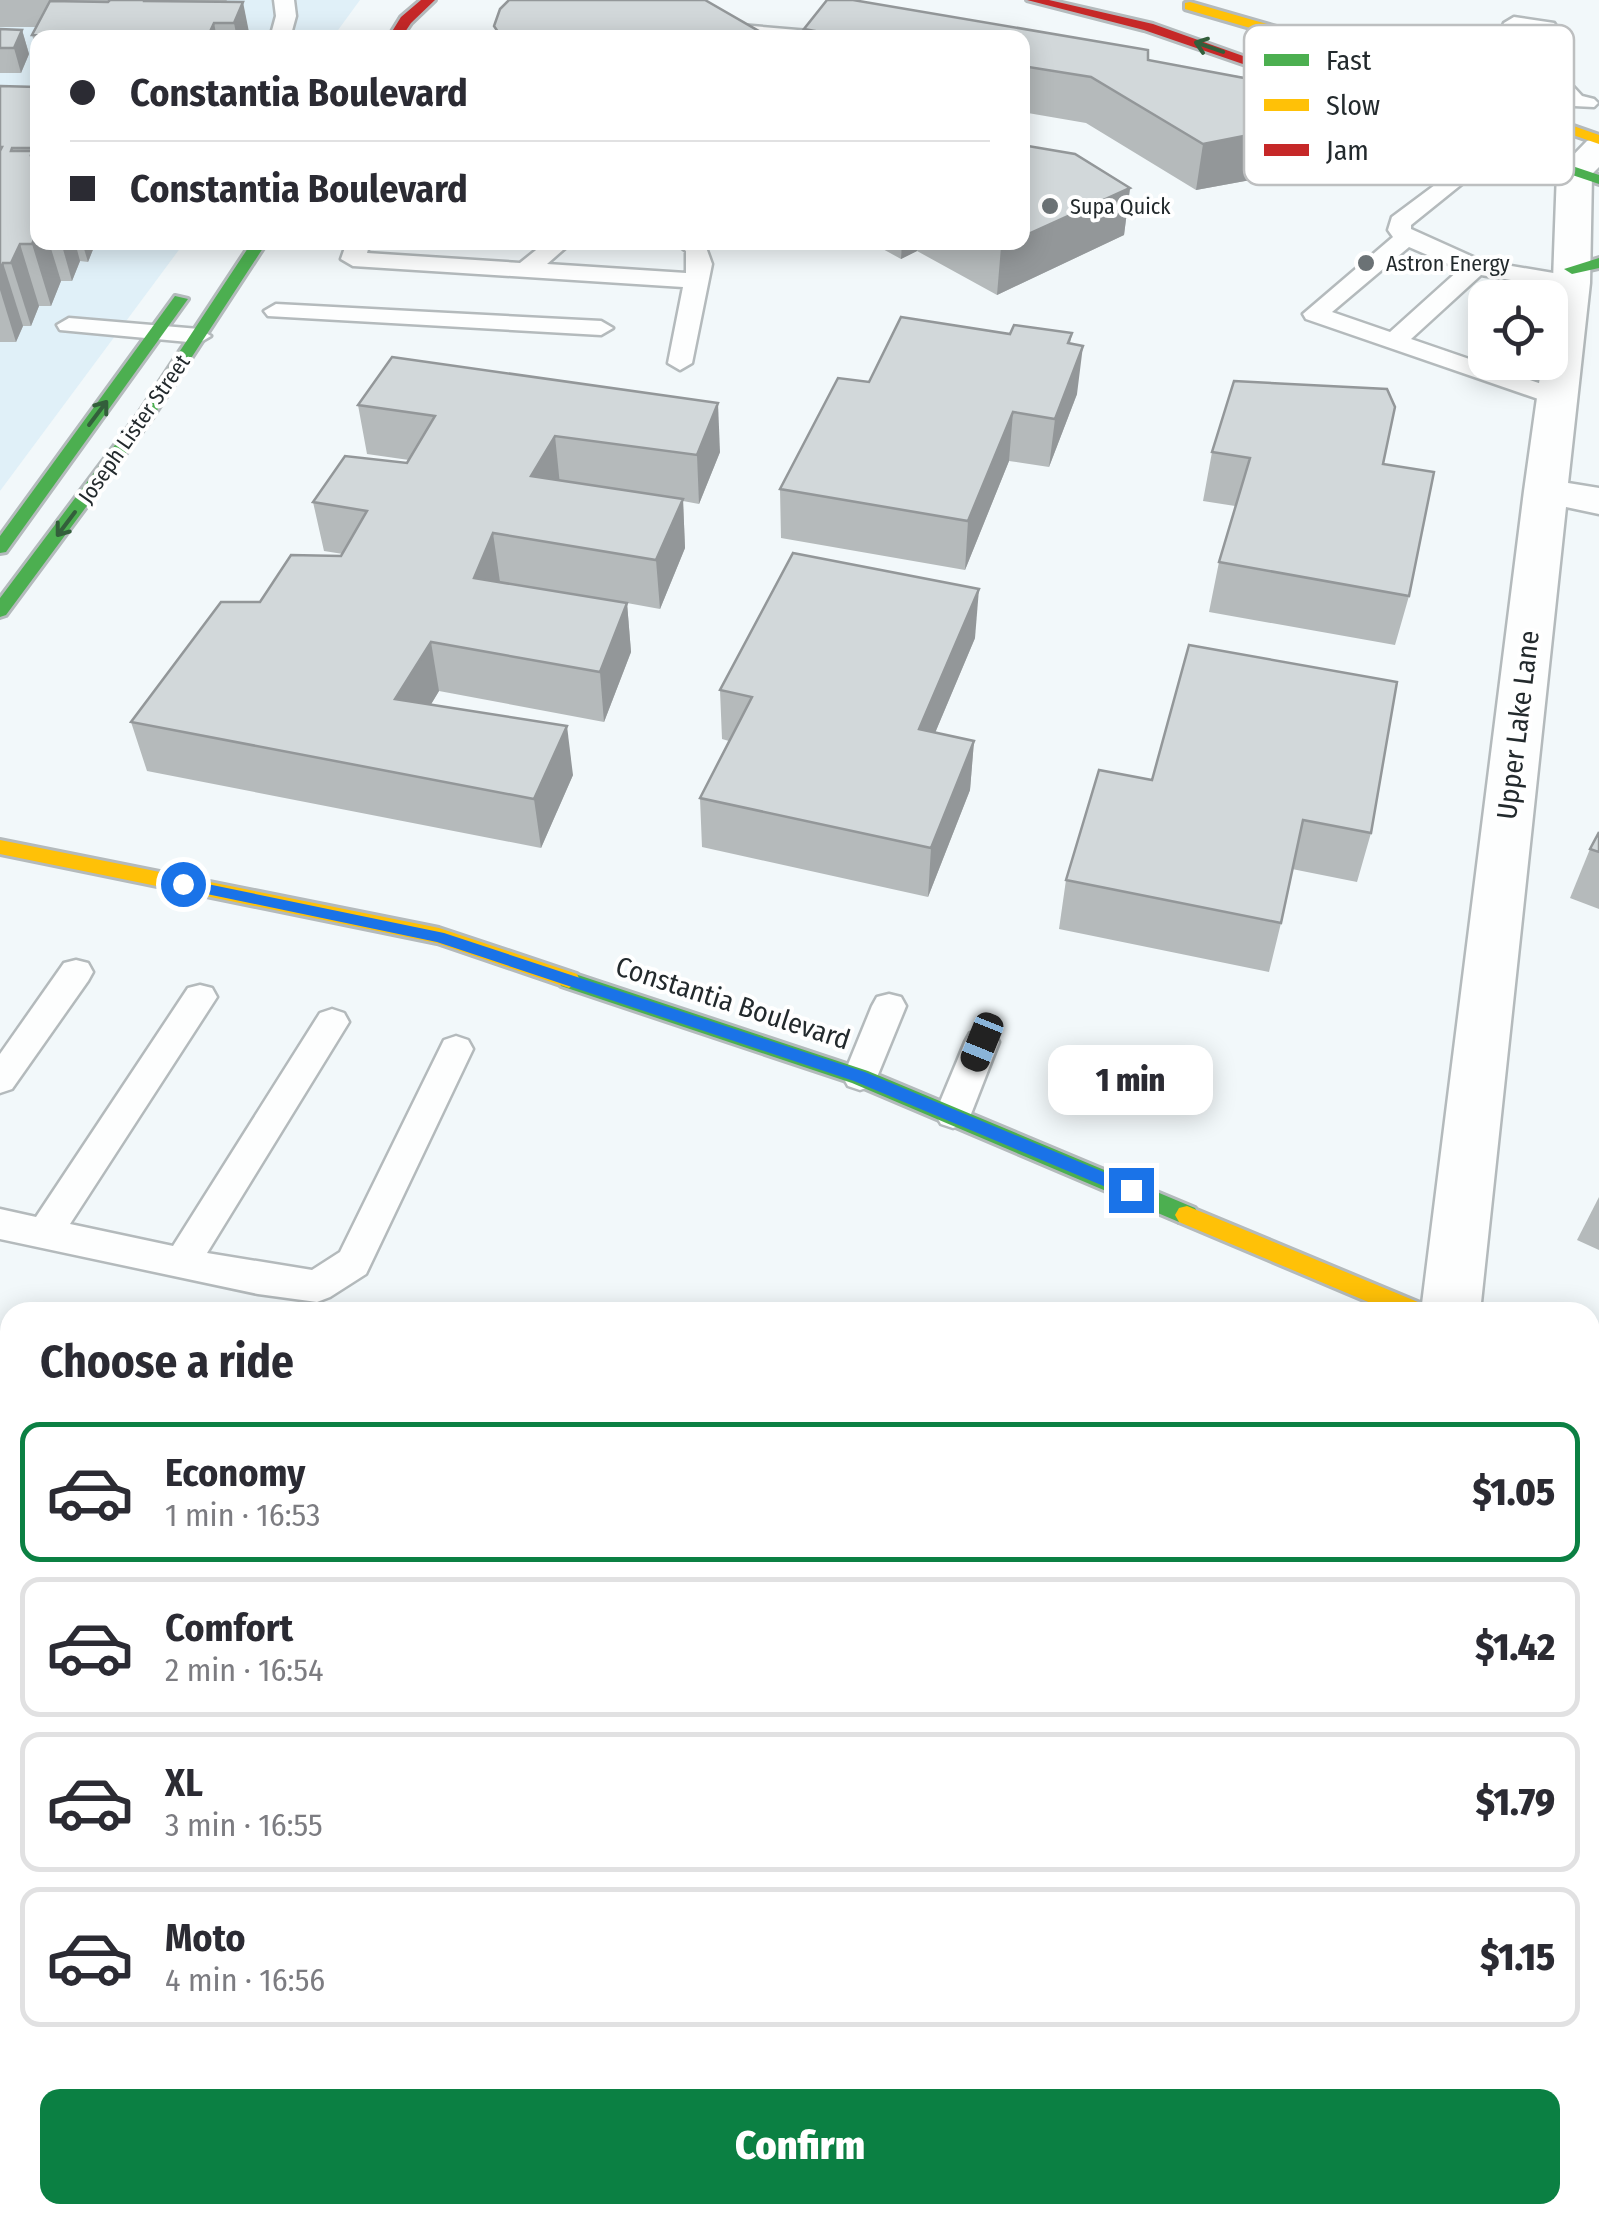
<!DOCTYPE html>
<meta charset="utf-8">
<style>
body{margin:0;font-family:"Fira Sans Condensed",sans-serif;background:#f2f2f3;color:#2b2b33;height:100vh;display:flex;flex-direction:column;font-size:38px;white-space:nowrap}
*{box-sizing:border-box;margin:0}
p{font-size:32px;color:#7c7c81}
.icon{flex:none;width:55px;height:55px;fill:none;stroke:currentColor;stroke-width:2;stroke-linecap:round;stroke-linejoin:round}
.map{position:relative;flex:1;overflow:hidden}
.details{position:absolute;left:0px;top:1302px;width:1600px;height:922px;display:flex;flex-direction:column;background:#fff;border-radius:30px 30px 0 0;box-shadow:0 5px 25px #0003}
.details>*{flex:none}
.hud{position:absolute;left:30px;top:30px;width:1000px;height:220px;border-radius:20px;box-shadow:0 5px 25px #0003;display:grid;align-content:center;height:220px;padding:0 40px;background:#fff}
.tools{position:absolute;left:1468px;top:280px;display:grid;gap:20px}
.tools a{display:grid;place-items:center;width:100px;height:100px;border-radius:20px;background:#fff;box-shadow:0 5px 25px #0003;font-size:50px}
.end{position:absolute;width:45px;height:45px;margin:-22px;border:12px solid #1a73e8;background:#fff;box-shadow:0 0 0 5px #fff}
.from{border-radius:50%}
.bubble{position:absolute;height:70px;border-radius:20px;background:#fff;box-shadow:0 5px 25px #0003;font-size:32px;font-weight:800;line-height:70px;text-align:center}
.car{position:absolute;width:30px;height:60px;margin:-30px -15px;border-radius:12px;box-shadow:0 0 8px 2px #0007;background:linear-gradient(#222 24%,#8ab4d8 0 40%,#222 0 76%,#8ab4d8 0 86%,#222 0)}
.hud b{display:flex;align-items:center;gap:35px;height:95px;font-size:38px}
.hud b+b{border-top:2px solid #e1e1e2}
.hud i{width:25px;height:25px;background:#2b2b33}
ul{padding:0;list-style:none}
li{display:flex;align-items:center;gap:30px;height:140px;margin:0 20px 15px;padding:0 20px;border:5px solid #e1e1e2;border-radius:20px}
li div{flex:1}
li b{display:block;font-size:38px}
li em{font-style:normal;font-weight:800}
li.current{border-color:#0b8043}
li>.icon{width:90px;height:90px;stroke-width:1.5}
h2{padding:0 40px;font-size:45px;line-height:120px}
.primary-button{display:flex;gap:20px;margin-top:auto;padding:20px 40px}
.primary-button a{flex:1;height:115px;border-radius:20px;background:#0b8043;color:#fff;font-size:40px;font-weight:800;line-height:115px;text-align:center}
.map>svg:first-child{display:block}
.built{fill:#e0f0f8}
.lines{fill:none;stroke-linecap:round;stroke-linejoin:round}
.lane-casing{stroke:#b4babc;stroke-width:5}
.street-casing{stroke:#b4babc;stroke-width:5}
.fast-casing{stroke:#b4babc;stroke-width:6}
.slow-casing{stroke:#b4babc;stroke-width:6}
.jam-casing{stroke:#b4babc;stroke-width:6}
.lane{fill:#fdfefe;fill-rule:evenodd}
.street{fill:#fdfefe;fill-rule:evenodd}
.fast{fill:#4caf50;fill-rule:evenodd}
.slow{fill:#ffc107;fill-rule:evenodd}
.jam{fill:#c62828;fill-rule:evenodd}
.wall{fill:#b5babb}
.shaded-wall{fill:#939799}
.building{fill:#d2d8da;stroke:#939799;stroke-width:2.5}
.oneway{stroke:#335f3b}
.route{fill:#1a73e8}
.poi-dot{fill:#6b7275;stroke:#fff;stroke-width:4}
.labels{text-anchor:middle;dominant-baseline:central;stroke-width:8;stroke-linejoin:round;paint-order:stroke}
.far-poi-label{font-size:22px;fill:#232a2d;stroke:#fff;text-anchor:start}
.far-street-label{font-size:22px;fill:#232a2d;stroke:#fff}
.street-label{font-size:28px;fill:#232a2d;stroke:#fff}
.key{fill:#fff;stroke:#bdbfc0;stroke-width:2.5}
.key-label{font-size:28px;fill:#232a2d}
</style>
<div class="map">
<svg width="1599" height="2224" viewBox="0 0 1599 2224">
<rect width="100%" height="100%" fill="#f2f8fa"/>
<g class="built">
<path d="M227 0H360L333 37H152L216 26Z"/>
<path d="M0 27H122L38 38V242L184 243 0 491Z"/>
</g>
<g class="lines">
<g class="lane-casing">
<g id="lane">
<path d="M274 0H294L296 16 290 38H270L276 16Z"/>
<path d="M1514 17 1554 23 1560 32 1557 69 1582 96 1594 99 1598 103 1594 107 1476 101 1472 97 1476 93 1483 91 1558 95C1539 74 1506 86 1486 70L1504 23ZM1521 30 1540 32 1537 70 1508 66Z"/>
<path d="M717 23 821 32 831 38 710 33 707 29Z"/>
<path d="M1214 75 1371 98 1382 104 1371 110 1207 85 1204 81 1207 77Z"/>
<path d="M1457 126 1468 132 1473 175 1411 225V229L1482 261 1571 276 1583 283 1571 290 1481 275 1411 339 1565 392 1569 397 1565 402H1547L1306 319 1303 314 1393 237 1388 230 1392 217 1451 173 1446 132ZM1409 247 1460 269 1390 332 1332 312Z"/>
<path d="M347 242H370L367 253 520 263 546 242H572L547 264 686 273V251L675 242H704L712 264 692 363 680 370 668 363 683 287 353 266 341 259Z"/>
<path d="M276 304 601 321 613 328 601 335 268 316 264 311Z"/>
<path d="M69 318 199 329 211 336 199 343 60 330 57 325Z"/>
<path d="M76 960 88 963 93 972 88 981 12 1089 0 1093V1054L64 963Z"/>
<path d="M200 985 212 988 217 997 70 1224 173 1246 320 1013 332 1009 344 1013 349 1022 207 1253 312 1270 340 1252 444 1040 456 1036 468 1040 473 1049 366 1274 330 1297 317 1302 258 1294 0 1239V1209L36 1217 188 988Z"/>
<path d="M889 994 901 997 906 1006 877 1077 872 1086 860 1090 848 1086 843 1077 872 1006 877 997Z"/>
<path d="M982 1029 994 1033 999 1042 971 1114 965 1124 953 1128 941 1124 935 1114 965 1042 970 1033Z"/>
</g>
</g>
<g class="street-casing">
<path id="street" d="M1599 138V167L1592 174 1590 283 1568 483 1599 488V514L1566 507 1480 1312H1421L1524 491 1542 362H1550L1557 172 1587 141Z"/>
</g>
<g class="fast-casing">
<g id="fast">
<path d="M1304 79H1314L1599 175V184L1304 85Z"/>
<path d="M252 242H267L152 418 6 615 0 617V598L139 413Z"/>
<path d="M1599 258V268L1572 274 1564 269Z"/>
<path d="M175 296 188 299 6 552 0 553V536Z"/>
<path d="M569 972 868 1071 1195 1208 1199 1215 1195 1222H1179L852 1083 561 986 558 980Z"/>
</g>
</g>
<g class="slow-casing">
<g id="slow">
<path d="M1190 2 1350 48 1599 135V144L1340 54 1185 9V3Z"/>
<path d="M0 840 439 928 577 974 580 980 569 988 437 943 0 854Z"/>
<path d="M1187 1206 1425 1305 1428 1312H1392L1179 1222 1175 1215 1179 1208Z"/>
</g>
</g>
<g class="jam-casing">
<g id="jam">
<path d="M421 0H435L411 23 401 38H388L401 17Z"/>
<path d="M1027 0H1049L1153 24 1316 82 1304 85 1144 30Z"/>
<path d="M1590 1384 1599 1387V1410L1590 1407Z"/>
</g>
</g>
<use href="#lane" class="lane"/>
<use href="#street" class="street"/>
<use href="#fast" class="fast"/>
<use href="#slow" class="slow"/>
<use href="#jam" class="jam"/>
</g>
<g class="wall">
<path d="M0 0H227L226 2 250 37 38 38V55L32 35 36 27H0Z"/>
<path d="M827 0H853L1148 50V60L1244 78 1278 99 1270 145 1256 179 1196 190 1086 123 1022 112V38H804V29Z"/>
<path d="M0 29 22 30 29 54 21 73H0Z"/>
<path d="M0 86 37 87 38 89V242H96L88 262 80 261 72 281H61L51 306H39L31 326H23L16 342H0Z"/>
<path d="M1130 188 1124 235 997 295 917 251 901 259 870 242H1022Z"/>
<path d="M1072 333 1070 344 1077 394 1049 467 1009 461 965 570 781 538 780 489 869 382 1010 334Z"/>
<path d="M358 405 720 452 699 504 683 501 685 548 660 609 627 603 631 652 604 722 439 691 431 704 573 775 541 848 147 771 131 722 260 602 341 556 343 554 324 551 313 502 407 463 409 460 367 454Z"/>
<path d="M1212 452 1383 464 1409 596 1395 645 1209 612 1219 562 1235 506 1203 501Z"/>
<path d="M975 638 935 733 974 741 970 790 928 897 702 847 700 798 729 741 722 739 720 690Z"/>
<path d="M1099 770 1371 833 1357 882 1292 869 1281 923 1269 972 1059 929 1066 880Z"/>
<path d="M1599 832V909L1570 898 1590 849Z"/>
<path d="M1599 1197V1250L1577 1240Z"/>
</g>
<g class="shaded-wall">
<path d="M243 2 250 37 237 38 234 23Z"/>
<path d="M214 23 217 38H209L208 36Z"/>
<path d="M22 30 29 54 21 73 14 48Z"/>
<path d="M1278 99 1270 145 1256 179 1196 190 1203 144Z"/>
<path d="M1130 188 1124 235 997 295 1001 247 1011 242H1022V237Z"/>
<path d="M38 231V242H49L61 281 51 306 32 244Z"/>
<path d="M61 242H75L80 261 72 281Z"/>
<path d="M82 242H96L88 262Z"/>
<path d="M902 242H918L917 251 901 259Z"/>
<path d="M20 244 39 306 31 326 11 263Z"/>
<path d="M3 263 23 326 16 342 0 290V271Z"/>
<path d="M1083 346 1077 394 1049 467 1055 419Z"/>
<path d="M718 403 720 452 699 504 697 455Z"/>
<path d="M1013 412 1009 461 965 570 968 521Z"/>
<path d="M555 436 560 485 531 476Z"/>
<path d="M683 499 685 548 660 609 656 560Z"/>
<path d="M493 533 500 582 474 578Z"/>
<path d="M979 589 975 638 916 778 919 729Z"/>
<path d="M627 603 631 652 604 722 600 672Z"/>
<path d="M431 642 439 691 405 748 395 699Z"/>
<path d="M567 726 573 775 541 848 534 799Z"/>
<path d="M974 741 970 790 928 897 931 848Z"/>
</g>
<g class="building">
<path d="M110 0H144V1L243 2 234 23H214L208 36 32 35 50 1 108 2Z"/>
<path d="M509 0H705L771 38H502L494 26 500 9Z"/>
<path d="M827 0H853L1148 50V60L1244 78 1278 99 1264 132 1203 144 1091 77 1022 66V38H853L804 29Z"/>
<path d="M0 29 22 30 14 48H0Z"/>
<path d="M0 86 37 87 35 97 38 98V142L35 148H12L11 151H32L31 155H38V231L32 244H20L11 263H3L0 271V151L2 147H0Z"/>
<path d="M1022 145 1075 154 1130 188 1022 237Z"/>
<path d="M993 242H1011L1001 247Z"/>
<path d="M901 317 1010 334 1014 325 1072 333 1068 343 1083 346 1055 419 1013 412 968 521 780 489 838 378 869 382Z"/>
<path d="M392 357 718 403 697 455 555 436 531 476 683 499 656 560 493 533 474 578 627 603 600 672 431 642 395 699 567 726 534 799 131 722 221 602H260L291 555 341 556 367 511 313 502 345 456 407 463 435 416 358 405Z"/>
<path d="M1234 381 1387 389 1395 407 1383 464 1434 472 1409 596 1219 562 1250 458 1212 452Z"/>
<path d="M793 553 979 589 919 729 974 741 931 848 700 798 752 697 720 690Z"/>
<path d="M1189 645 1397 682 1371 833 1303 820 1281 923 1066 880 1099 770 1152 780Z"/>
<path d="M1599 832V852L1590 849Z"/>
</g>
<defs><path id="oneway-shaft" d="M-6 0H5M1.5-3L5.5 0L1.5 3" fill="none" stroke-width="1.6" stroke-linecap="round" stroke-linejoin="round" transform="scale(2.5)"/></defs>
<g class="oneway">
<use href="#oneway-shaft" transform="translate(1209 47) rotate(-161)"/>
<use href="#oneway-shaft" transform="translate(98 413) rotate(-53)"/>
<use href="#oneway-shaft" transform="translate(66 524) rotate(127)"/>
</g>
<path class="route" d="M183 879 444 933 865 1072 1137 1186 1139 1190 1131 1197 1125 1195 854 1081 437 942 178 888 175 884Z"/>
<g class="poi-dot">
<circle cx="1050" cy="206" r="10"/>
<circle cx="1366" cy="263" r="10"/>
</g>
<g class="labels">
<g class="far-poi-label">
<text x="1070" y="206">Supa Quick</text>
<text x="1386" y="263">Astron Energy</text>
</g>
<g class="far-street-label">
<text transform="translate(134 429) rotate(-55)">Joseph Lister Street</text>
</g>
<g class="street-label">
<text transform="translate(1518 725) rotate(-83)">Upper Lake Lane</text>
<text transform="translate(733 1003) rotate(18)">Constantia Boulevard</text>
</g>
</g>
<rect x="1244" y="25" width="330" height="160" rx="15" class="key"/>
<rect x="1264" y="54" width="45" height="12" fill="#4caf50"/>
<rect x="1264" y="99" width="45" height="12" fill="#ffc107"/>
<rect x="1264" y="144" width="45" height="12" fill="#c62828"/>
<g class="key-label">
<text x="1326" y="70">Fast</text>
<text x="1326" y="115">Slow</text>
<text x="1326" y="160">Jam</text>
</g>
</svg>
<div class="tools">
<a><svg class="icon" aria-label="locate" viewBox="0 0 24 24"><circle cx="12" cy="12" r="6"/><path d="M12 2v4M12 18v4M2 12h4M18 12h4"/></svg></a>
</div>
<i class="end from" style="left:183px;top:884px"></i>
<i class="end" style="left:1131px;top:1190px"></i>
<div class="bubble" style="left:1048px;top:1045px;width:165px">1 min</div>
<i class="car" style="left:982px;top:1042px;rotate:202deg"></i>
<div class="hud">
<b><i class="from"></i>Constantia Boulevard</b>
<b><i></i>Constantia Boulevard</b>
</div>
<section class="details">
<h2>Choose a ride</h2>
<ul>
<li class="current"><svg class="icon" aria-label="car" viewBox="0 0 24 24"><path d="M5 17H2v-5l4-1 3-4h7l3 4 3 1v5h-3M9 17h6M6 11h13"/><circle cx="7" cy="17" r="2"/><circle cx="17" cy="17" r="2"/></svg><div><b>Economy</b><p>1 min · 16:53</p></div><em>$1.05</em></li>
<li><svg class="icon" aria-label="car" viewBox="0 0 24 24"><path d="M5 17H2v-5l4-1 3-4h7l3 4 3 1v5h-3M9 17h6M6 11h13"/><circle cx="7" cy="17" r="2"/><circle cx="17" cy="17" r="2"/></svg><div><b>Comfort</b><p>2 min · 16:54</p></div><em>$1.42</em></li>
<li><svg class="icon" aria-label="car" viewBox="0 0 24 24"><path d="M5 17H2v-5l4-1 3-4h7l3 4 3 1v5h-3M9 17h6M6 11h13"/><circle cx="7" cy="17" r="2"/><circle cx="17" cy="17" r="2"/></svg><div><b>XL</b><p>3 min · 16:55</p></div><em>$1.79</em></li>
<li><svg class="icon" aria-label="car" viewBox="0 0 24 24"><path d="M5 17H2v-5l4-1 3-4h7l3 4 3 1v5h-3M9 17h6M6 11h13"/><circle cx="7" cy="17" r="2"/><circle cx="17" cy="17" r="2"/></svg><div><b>Moto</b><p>4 min · 16:56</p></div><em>$1.15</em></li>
</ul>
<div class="primary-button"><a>Confirm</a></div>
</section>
</div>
